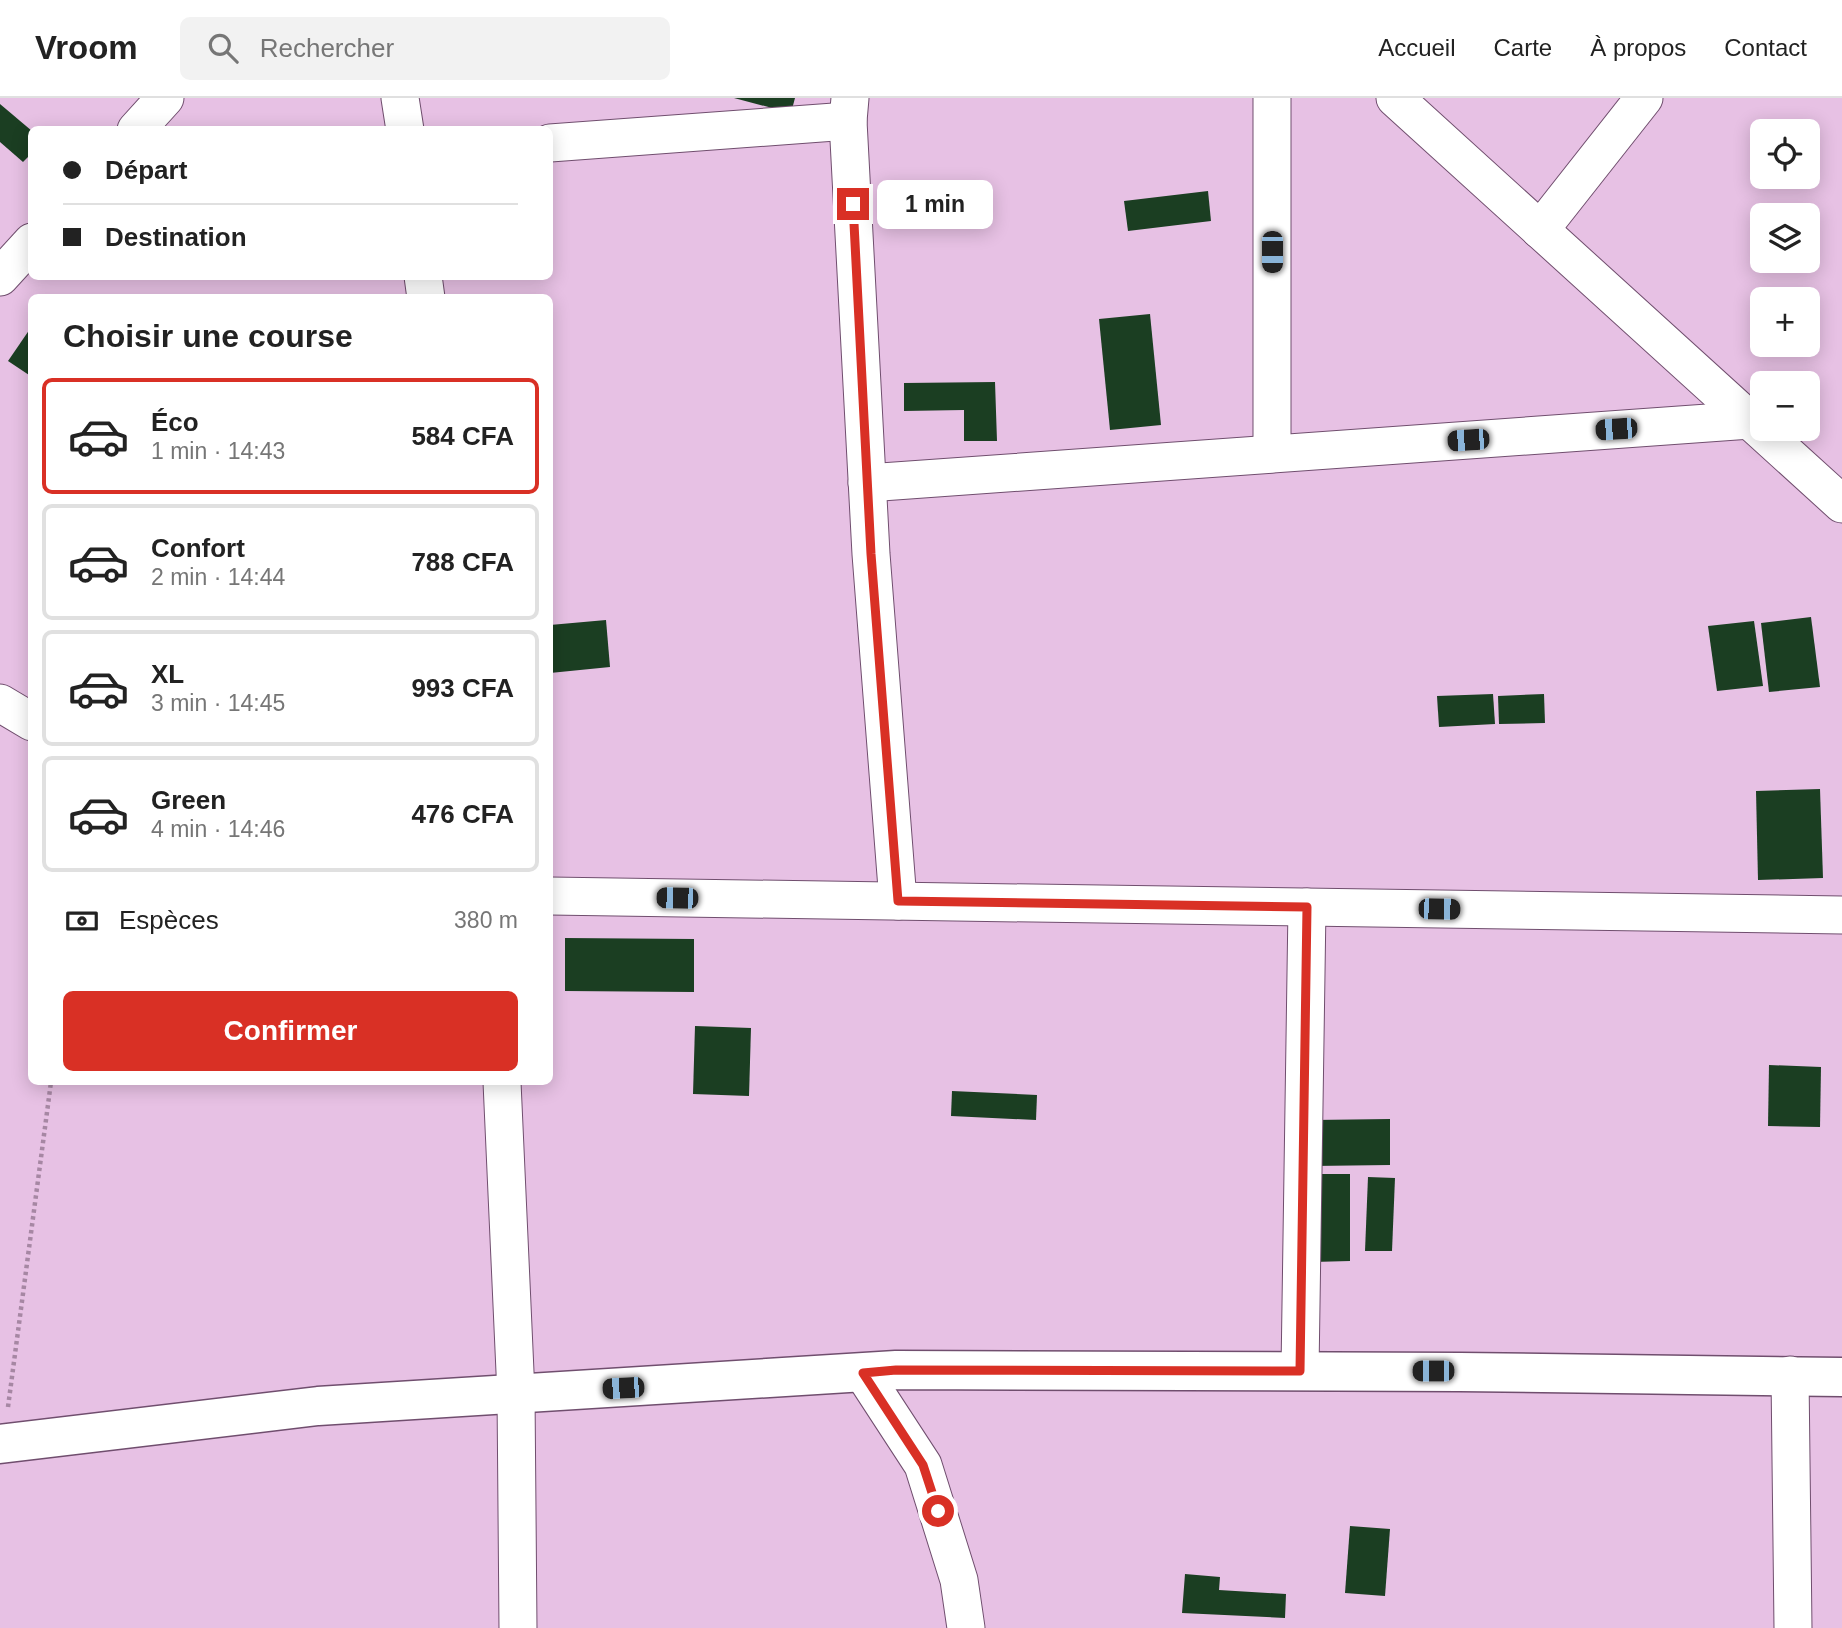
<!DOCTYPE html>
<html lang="fr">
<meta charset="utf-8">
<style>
body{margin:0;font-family:Arial,sans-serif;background:#f2f2f2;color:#222;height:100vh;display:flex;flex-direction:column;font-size:26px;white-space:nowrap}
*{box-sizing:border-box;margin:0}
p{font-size:23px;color:#767676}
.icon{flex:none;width:38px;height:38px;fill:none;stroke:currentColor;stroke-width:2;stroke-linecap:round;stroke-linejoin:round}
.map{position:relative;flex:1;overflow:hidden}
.details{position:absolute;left:28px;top:196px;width:525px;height:791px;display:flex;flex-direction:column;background:#fff;border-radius:10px;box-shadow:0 4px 18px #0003}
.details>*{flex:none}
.top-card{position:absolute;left:28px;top:28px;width:525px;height:154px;border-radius:10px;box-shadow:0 4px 18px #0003;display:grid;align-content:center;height:154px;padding:0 35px;background:#fff}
.fabs{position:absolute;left:1750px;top:21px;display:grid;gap:14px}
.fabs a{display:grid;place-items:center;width:70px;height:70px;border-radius:10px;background:#fff;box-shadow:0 4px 18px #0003;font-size:35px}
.end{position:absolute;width:32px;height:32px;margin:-16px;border:9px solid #d93025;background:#fff;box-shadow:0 0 0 4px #fff}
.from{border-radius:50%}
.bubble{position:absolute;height:49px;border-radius:10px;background:#fff;box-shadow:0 4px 18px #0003;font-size:23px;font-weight:800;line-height:49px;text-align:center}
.car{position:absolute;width:21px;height:42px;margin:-21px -10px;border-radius:9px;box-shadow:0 0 5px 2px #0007;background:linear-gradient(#222 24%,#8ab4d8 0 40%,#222 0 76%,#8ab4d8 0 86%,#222 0)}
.top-card b{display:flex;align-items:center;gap:24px;height:66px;font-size:26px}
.top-card b+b{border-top:2px solid #e0e0e0}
.top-card i{width:18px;height:18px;background:#222}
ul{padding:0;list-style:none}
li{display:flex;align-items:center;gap:21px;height:116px;margin:0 14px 10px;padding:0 21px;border:4px solid #e0e0e0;border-radius:10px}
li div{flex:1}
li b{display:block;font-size:26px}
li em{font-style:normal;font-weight:800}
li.on{border-color:#d93025}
li>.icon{width:63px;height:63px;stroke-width:1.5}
h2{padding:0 35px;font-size:32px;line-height:84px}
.pay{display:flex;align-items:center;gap:18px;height:77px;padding:0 35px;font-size:26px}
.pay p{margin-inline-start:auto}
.cta{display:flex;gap:14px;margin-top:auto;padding:14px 35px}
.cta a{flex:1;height:80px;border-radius:10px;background:#d93025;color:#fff;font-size:28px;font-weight:800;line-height:80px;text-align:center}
header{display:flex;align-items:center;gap:42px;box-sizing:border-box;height:98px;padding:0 35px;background:#fff;border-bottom:2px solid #e0e0e0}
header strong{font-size:33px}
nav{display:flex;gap:38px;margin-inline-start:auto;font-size:24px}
.search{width:490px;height:63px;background:#f2f2f2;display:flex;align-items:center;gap:18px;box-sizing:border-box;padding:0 24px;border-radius:10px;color:#767676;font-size:26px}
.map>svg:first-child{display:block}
.building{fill:#1b3e22}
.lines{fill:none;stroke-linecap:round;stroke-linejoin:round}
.street-casing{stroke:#704e6e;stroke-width:39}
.secondary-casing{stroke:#704e6e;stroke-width:41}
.path{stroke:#a687a3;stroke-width:4.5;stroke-dasharray:3.5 3.5;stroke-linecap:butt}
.street{stroke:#fff;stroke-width:37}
.secondary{stroke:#fff;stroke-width:38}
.route{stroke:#d93025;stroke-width:9}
</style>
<header>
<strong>Vroom</strong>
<div class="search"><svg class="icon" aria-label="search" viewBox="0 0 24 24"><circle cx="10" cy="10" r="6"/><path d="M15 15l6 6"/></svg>Rechercher</div>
<nav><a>Accueil</a><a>Carte</a><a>À propos</a><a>Contact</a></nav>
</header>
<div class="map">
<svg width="1842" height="1530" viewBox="0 0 1842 1530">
<rect width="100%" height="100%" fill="#e7c1e4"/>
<g class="building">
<path d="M734 0H795L791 15Z"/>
<path d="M0 6 32 33V55L23 64 0 44Z"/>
<path d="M1208 93 1211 123 1128 133 1124 103Z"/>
<path d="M1150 216 1161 327 1110 332 1099 221Z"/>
<path d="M32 228V279L8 263Z"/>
<path d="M995 284 997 343H964V312L904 313V285Z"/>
<path d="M1811 519 1820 589 1769 594 1761 525Z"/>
<path d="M606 522 610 569 550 575V527Z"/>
<path d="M1754 523 1763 588 1717 593 1708 528Z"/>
<path d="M1493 596 1495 626 1439 629 1437 598Z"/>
<path d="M1544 596 1545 625 1499 626 1498 598Z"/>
<path d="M1820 691 1823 780 1758 782 1756 693Z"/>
<path d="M565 840 694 841V894L565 893Z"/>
<path d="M695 928 751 930 749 998 693 996Z"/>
<path d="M1769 967 1821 969 1820 1029 1768 1028Z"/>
<path d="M952 993 1037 997 1036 1022 951 1018Z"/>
<path d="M1390 1021V1067L1313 1068V1022Z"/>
<path d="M1313 1076H1350V1163L1313 1164Z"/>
<path d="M1368 1079 1395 1080 1392 1153H1365Z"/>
<path d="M1350 1428 1390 1431 1385 1498 1345 1495Z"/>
<path d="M1185 1476 1220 1479 1219 1492 1286 1496 1285 1520 1182 1515Z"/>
</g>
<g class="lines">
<g class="street-casing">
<g id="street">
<path d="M400 0 405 32"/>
<path d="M850 0 848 23 871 456 898 803"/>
<path d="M1272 0V356"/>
<path d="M1395 0 1842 406"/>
<path d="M136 32 165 0"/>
<path d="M550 45 848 23"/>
<path d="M1540 132 1644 0"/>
<path d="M423 178 426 200"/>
<path d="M0 179 32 144"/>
<path d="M867 385 1750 322"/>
<path d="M0 605 32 624"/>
<path d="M550 798 1842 817"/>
<path d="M502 984 516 1296 518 1530"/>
<path d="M1300 1273 1307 809"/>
<path d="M863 1275 923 1367 959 1482 966 1530"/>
<path d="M1790 1277 1793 1530"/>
</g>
</g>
<g class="secondary-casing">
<path id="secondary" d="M0 1346 318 1308 896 1272 1460 1274 1842 1279"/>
</g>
<path class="path" d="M8 1309 51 984"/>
<use href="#street" class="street"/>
<use href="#secondary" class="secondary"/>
</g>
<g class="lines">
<path class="route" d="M853 106 871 456 898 803 1307 809 1300 1273 896 1272 863 1275 923 1367 938 1413"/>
</g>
</svg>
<div class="fabs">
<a><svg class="icon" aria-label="locate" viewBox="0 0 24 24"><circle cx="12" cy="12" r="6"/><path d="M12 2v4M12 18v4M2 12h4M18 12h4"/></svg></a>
<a><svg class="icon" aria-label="layers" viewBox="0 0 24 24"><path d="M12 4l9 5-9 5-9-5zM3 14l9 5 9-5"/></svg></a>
<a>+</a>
<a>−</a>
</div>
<i class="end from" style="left:938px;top:1413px"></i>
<i class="end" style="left:853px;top:106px"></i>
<div class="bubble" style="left:877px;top:82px;width:116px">1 min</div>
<i class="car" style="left:1272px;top:154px;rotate:180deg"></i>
<i class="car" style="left:1616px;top:331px;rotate:266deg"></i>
<i class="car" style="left:1468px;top:342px;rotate:266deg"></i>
<i class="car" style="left:677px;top:800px;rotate:271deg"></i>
<i class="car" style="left:1439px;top:811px;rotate:91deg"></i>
<i class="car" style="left:1433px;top:1273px;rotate:270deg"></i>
<i class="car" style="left:623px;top:1290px;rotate:267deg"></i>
<div class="top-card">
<b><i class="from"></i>Départ</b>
<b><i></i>Destination</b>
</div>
<section class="details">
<h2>Choisir une course</h2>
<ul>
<li class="on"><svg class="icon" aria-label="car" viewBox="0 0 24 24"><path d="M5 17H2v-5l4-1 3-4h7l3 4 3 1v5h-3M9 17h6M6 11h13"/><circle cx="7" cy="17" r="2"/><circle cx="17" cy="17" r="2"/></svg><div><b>Éco</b><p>1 min · 14:43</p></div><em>584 CFA</em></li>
<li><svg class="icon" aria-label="car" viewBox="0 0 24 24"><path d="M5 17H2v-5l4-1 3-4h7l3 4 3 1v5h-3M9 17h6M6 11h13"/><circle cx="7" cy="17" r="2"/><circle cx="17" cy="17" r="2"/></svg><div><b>Confort</b><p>2 min · 14:44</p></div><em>788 CFA</em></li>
<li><svg class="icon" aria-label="car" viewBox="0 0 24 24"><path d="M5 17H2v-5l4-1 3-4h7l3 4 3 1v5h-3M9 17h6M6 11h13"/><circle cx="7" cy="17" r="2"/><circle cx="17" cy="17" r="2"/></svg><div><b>XL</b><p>3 min · 14:45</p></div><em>993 CFA</em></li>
<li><svg class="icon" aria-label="car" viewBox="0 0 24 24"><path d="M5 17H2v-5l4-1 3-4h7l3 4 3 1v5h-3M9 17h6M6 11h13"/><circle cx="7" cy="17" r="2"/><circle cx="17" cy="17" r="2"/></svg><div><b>Green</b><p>4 min · 14:46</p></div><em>476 CFA</em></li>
</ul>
<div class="pay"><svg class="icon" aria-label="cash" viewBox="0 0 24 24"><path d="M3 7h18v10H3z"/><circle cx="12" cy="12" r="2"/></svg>Espèces<p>380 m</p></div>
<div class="cta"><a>Confirmer</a></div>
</section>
</div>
